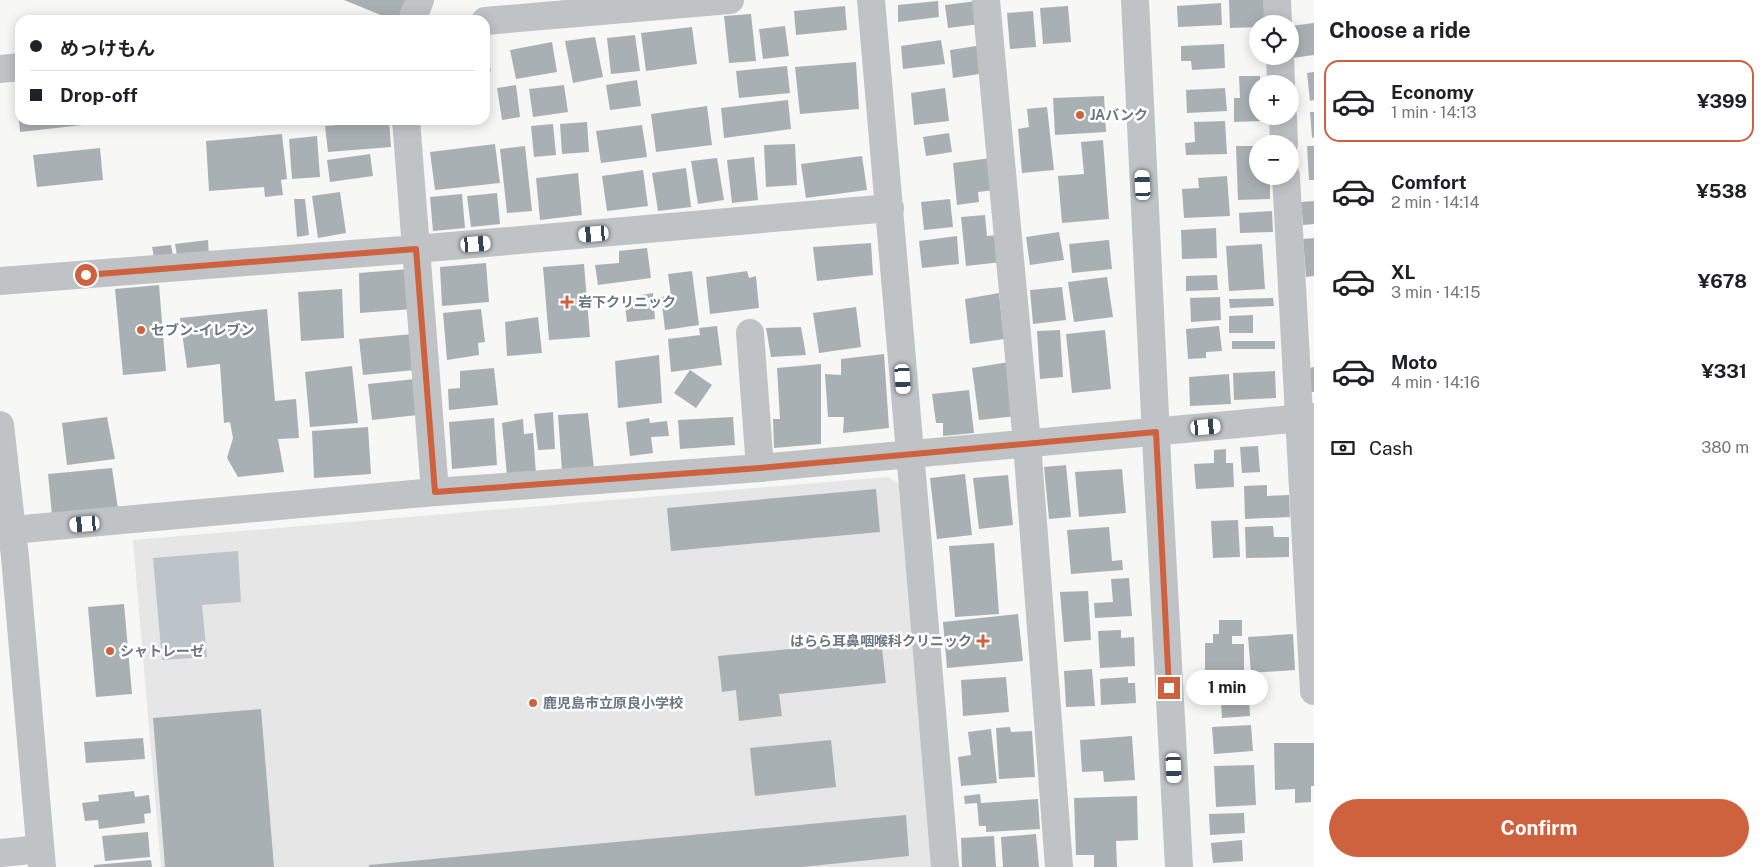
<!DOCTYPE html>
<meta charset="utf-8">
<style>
body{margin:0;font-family:"Public Sans","Noto Sans JP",sans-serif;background:#f2f2f2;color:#202124;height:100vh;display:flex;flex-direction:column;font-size:19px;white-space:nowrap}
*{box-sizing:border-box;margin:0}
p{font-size:16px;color:#757577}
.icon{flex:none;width:28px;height:28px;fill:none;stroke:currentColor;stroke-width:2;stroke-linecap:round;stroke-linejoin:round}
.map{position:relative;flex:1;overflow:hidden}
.panel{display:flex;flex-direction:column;background:#fff;width:450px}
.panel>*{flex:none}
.guide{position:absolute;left:15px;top:15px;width:475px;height:110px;border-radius:15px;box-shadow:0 2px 12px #0003;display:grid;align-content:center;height:110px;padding:0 15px;background:#fff}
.buttons{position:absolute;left:1249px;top:15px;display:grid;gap:10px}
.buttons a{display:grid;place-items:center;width:50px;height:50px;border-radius:50%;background:#fff;box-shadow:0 2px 12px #0003;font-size:25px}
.end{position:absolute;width:22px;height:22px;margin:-11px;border:6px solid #ce613e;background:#fff;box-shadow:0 0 0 2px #fff}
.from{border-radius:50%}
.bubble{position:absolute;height:35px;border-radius:18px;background:#fff;box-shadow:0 2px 12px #0003;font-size:16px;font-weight:700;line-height:35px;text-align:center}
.car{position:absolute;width:15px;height:30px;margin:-15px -8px;border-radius:6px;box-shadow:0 0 4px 1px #0007;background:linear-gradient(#fff 24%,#345 0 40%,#fff 0 76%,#345 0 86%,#fff 0)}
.guide b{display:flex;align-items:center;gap:18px;height:48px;font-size:19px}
.guide b+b{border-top:1px solid #e0e0e0}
.guide i{width:12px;height:12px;background:#202124}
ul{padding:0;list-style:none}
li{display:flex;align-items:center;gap:15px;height:82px;margin:0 10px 8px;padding:0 5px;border:2px solid transparent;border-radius:15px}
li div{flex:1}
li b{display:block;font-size:19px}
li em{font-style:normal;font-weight:700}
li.selected{border-color:#ce613e}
li>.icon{width:45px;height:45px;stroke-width:1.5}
h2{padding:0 15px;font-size:22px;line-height:60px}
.pay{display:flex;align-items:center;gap:12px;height:55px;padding:0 15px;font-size:19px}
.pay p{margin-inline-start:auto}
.cta{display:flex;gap:10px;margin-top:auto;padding:10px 15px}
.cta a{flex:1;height:58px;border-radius:30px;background:#ce613e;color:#fff;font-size:20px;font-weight:700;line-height:58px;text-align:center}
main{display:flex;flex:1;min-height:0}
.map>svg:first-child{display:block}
.built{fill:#e5e6e5}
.water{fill:#bcc4c9}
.building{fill:#a9b0b4}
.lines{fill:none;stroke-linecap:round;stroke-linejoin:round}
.minor{stroke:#bfc3c6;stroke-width:28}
.route{stroke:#ce613e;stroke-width:6}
.poi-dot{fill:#ce613e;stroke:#fff;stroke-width:2}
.labels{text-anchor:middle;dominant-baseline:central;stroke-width:5;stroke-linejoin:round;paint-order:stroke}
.poi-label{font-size:14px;font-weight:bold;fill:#6a7782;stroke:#fff;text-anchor:start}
</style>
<main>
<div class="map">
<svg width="1314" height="867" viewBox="0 0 1314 867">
<rect width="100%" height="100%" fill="#f7f7f5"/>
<path class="built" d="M888 477 901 485 933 867H161L133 540Z"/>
<path class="water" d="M238 551 241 602 202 605 207 657 162 660 153 558Z"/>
<g class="building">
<path d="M344 0H407L399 20H393Z"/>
<path d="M1229 0H1265L1266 24H1258V27L1230 28Z"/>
<path d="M938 1 939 17 898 22V5Z"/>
<path d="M977 1 980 24 948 28 945 5Z"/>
<path d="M1221 3 1222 25 1178 27 1177 6Z"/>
<path d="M845 6 847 30 796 35 794 11Z"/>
<path d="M1068 6 1071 42 1043 44 1040 8Z"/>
<path d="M1033 11 1036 47 1010 49 1007 13Z"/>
<path d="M751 14 756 61 729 63 724 16Z"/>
<path d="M1314 23V55L1293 58 1290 26Z"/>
<path d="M785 26 789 56 763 59 759 29Z"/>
<path d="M692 27 697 64 646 71 641 33Z"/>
<path d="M635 35 640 71 611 74 607 38Z"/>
<path d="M595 37 603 77 573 83 565 41Z"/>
<path d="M941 40 945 64 903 69 901 46Z"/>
<path d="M485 41 491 71 485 72Z"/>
<path d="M552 42 557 72 516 79 510 50Z"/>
<path d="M1224 44 1225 68 1192 70 1191 61H1181V46Z"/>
<path d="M983 45 986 73 953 78 950 50Z"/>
<path d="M856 62 859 109 800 114 795 67Z"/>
<path d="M787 66 790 93 739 98 736 71Z"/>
<path d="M1314 72V100L1310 101 1307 73Z"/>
<path d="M1239 76H1260V84H1258V116H1261V121L1234 122V98H1240Z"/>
<path d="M637 80 641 106 610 110 606 85Z"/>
<path d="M516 85 520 117 502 120 497 88Z"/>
<path d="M564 85 568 112 533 117 529 89Z"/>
<path d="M945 88 949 121 914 125 911 93Z"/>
<path d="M1225 88 1227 111 1187 113 1186 90Z"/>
<path d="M1104 96 1106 132 1055 135 1053 98Z"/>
<path d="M788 100 791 129 724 138 721 108Z"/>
<path d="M707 106 712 145 656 152 651 114Z"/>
<path d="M1047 107 1054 170 1022 173 1018 129 1029 127 1027 109Z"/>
<path d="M1310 112H1314V137L1312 138Z"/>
<path d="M19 120H91V124L20 132Z"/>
<path d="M389 121 391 147 328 152 325 126Z"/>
<path d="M1225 121 1227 154 1186 155 1185 143 1195 142 1194 122Z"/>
<path d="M587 122 589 152 562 154 560 124Z"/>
<path d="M553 124 556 155 534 157 531 126Z"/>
<path d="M642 125 647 157 601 163 596 131Z"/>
<path d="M949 133 952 152 926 156 923 137Z"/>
<path d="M282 134 287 179 281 180 283 195 265 197 264 187 209 191 206 141Z"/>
<path d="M317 136 320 177 292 179 289 139Z"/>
<path d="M1103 140 1109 219 1062 223 1058 176 1084 174 1081 142Z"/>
<path d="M495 144 500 183 435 190 430 152Z"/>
<path d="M795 144 797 185 766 187 764 145Z"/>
<path d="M525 146 532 211 507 213 500 149Z"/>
<path d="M1236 146H1258V176H1270V199L1238 200Z"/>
<path d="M1307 146H1314V180H1309Z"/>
<path d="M100 148 103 180 37 187 33 155Z"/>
<path d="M370 154 373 176 330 182 327 160Z"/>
<path d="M862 156 867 190 806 198 801 164Z"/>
<path d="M754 157 758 200 732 203 727 160Z"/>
<path d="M717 158 724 200 698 204 691 161Z"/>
<path d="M991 158 995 190 978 192 979 202 957 205 953 163Z"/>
<path d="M686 168 691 207 658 211 652 173Z"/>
<path d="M643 170 648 206 607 211 602 176Z"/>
<path d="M578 173 582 215 540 220 536 178Z"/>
<path d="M1227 176 1230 216 1184 218 1182 189 1199 188 1198 178Z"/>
<path d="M340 192 346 233 318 238 312 196Z"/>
<path d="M497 193 500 224 471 227 467 196Z"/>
<path d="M462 194 465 228 433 231 430 197Z"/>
<path d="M294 199H305L309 235 297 237Z"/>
<path d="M950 199 953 227 924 230 921 202Z"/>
<path d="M1314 201V224L1303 225 1301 202Z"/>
<path d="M1272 211 1273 232 1240 233 1239 213Z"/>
<path d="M985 215 987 236 998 235 1002 262 966 266 961 217Z"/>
<path d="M1216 228 1217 258 1182 259 1181 230Z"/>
<path d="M1059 232 1064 260 1030 265 1026 237Z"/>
<path d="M957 236 959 264 922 268 919 241Z"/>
<path d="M1314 238V276L1306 277 1303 239Z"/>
<path d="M208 240 209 257 178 261 175 244Z"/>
<path d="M1109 240 1112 269 1072 273 1069 244Z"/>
<path d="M871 243 873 275 817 281 813 247Z"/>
<path d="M1262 244 1265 289 1229 291 1226 246Z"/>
<path d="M171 245 174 261 155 263 152 247Z"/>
<path d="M647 248 651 278 598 285 595 265 619 263V251Z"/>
<path d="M486 263 489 302 442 306 440 267Z"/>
<path d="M584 264 590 337 549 340 543 267Z"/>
<path d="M410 269 413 309 360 313 359 273Z"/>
<path d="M692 271 699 325 665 330 661 297 671 296 668 274Z"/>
<path d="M747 271 749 278 756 276 759 308 710 314 706 277Z"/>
<path d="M1217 275 1218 290 1186 291V276Z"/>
<path d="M1107 277 1113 317 1074 322 1068 282Z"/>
<path d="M159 285 166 371 123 375 115 289Z"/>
<path d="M1062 287 1066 320 1033 324 1030 290Z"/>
<path d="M342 289 344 338 301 341 298 292Z"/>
<path d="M653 293 655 319 627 322 624 298Z"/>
<path d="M999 293 1004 339 970 344 965 299Z"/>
<path d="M1220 297 1221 320 1191 322 1190 298Z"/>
<path d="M1273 298 1274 306 1230 308 1229 299Z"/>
<path d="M856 307 861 347 819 353 813 313Z"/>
<path d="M267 309 275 401 296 399 299 438 278 439 284 472 238 477 227 458 233 438 230 422 224 423 220 364 187 368 180 318Z"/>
<path d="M481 309 485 342 478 343 479 355 447 360 443 313Z"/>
<path d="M1253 315V333H1229V316Z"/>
<path d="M538 317 542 353 507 356 505 322Z"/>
<path d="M717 326 722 365 671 372 668 339 700 335 699 328Z"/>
<path d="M1219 326 1222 351 1206 352V358L1188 359 1186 329Z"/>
<path d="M801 327 806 355 771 357 766 328Z"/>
<path d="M1060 330 1063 377 1040 379 1037 331Z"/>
<path d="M1105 330 1111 389 1072 393 1066 334Z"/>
<path d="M412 334 415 370 363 375 359 339Z"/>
<rect x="1232" y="341" width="43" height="8"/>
<path d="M884 354 889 428 843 433 844 417H828L825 374 841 375V359Z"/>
<path d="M659 355 662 403 618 408 615 361Z"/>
<path d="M1009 362 1017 416 979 420 972 368Z"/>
<path d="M821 364V444L774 448 773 419H780L777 368Z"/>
<path d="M352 366 358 423 310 427 305 372Z"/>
<path d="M1314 367V392H1310L1309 368Z"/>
<path d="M494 368 498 405 449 410 448 389 460 388V371Z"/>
<path d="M690 370 712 385 696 408 674 393Z"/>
<path d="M1275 371 1276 398 1234 400 1233 373Z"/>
<path d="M1229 374 1231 404 1190 406 1189 377Z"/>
<path d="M415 379 418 415 372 420 368 384Z"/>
<path d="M969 390 974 433 943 436V423H936L932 394Z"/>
<path d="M553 412 555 449 538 450 534 414Z"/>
<path d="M588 413 594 469 562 471 558 415Z"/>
<path d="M107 417 115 459 67 465 62 423Z"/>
<path d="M733 417 735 445 680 449 678 420Z"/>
<path d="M494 418 497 465 452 469 449 422Z"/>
<path d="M649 418 650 423 667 421 669 436 651 437 653 453 630 456 626 422Z"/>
<path d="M523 419 524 434 533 433 536 474 507 476 502 423Z"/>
<path d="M368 427 371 474 314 478 312 431Z"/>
<path d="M1258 446 1260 472 1242 473 1240 447Z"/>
<path d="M1226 449V463H1233L1234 487 1196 489 1194 464 1214 463V450Z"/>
<path d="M1066 465 1071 517 1049 519 1044 467Z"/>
<path d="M112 468 118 509 52 515 48 474Z"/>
<path d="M1122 469 1126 513 1079 517 1075 472Z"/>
<path d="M965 474 972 535 937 539 930 478Z"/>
<path d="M1008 475 1013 525 979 529 973 478Z"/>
<path d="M1267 485V496L1289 495 1290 517 1245 519 1244 486Z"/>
<path d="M876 489 880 532 671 551 667 508Z"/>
<path d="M1238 520 1240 557 1213 558 1211 521Z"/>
<path d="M1273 526 1274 537H1289V557L1246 558 1245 527Z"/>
<path d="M1109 527 1112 561 1122 560 1123 570 1071 574 1067 530Z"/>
<path d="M994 543 999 614 955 617 949 546Z"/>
<path d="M1129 578 1132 616 1095 618 1094 603 1113 602 1111 579Z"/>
<path d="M1088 591 1091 640 1064 642 1060 592Z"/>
<path d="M124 604 132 694 96 697 88 607Z"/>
<path d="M1018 614 1023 661 947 668 943 622Z"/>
<path d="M1219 620H1242V636H1232V644H1244V674H1205V643H1213V634H1219Z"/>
<path d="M1121 630V638L1134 637 1135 666 1100 668 1098 631Z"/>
<path d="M1293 634 1295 670 1251 673 1248 637Z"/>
<path d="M881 640 886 683 779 694 782 716 739 721 736 690 722 692 718 656Z"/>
<path d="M1092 669 1095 706 1066 707 1064 671Z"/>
<path d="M1006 677 1009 712 963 716 961 680Z"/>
<path d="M1128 677V683H1135L1136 703 1101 705 1100 679Z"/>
<path d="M1248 681 1250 716 1222 718 1220 683Z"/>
<path d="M261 709 274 867H165L153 718Z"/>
<path d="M1251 725 1253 751 1214 754 1212 727Z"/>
<path d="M1010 727 1011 732 1032 731 1035 777 999 779 996 728Z"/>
<path d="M991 729 997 783 961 786 958 757 971 755 968 732Z"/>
<path d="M1132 736 1135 780 1104 782 1103 771 1082 772 1080 740Z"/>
<path d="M143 738 145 759 86 763 84 742Z"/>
<path d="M831 740 836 787 755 796 750 748Z"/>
<path d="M1274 743H1314V786H1311V802L1295 803V789L1275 790Z"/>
<path d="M1254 765 1256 805 1216 807 1214 766Z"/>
<path d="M134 791 135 797 149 795 151 813 144 814 145 823 99 829 98 820 85 821 82 803 99 801 98 795Z"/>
<path d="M980 794 981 803 1038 799 1040 829 986 832V826H979L977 803 965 804 964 796Z"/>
<path d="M1137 796 1138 840 1116 841 1117 867H1094V855H1076L1074 798Z"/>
<path d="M1244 813 1245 833 1210 835 1209 814Z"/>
<path d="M906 815 909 856 802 867H369V865Z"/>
<path d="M148 832 150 857 105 861 102 836Z"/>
<path d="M1036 834 1039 867H1003L1001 837Z"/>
<path d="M994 836 996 867H962L961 838Z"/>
<path d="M1242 840 1243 861 1213 863 1211 843Z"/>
<path d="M151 860 152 867H94V865Z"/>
</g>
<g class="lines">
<g class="minor">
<path d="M871 0C898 289 920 578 945 867"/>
<path d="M986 0 1027 443 1059 867"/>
<path d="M1135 0 1158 478 1179 867"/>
<path d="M1277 0 1278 24"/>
<path d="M412 20 420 0"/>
<path d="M485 21 730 0"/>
<path d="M1280 56 1281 84"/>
<path d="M0 69 20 67"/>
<path d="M1283 116 1284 144"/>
<path d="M406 120 435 492"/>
<path d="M1286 176 1314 691"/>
<path d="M0 281 416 249 890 208"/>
<path d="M750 333 760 468"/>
<path d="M0 425 15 557 42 867"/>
<path d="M0 531 435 492 760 468 1314 417"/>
<path d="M0 853 40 849"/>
</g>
</g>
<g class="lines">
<path class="route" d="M86 275 416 249 435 492 760 468 1156 432 1169 688"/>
</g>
<g class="poi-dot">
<circle cx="1080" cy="115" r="5"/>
<path d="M564.5 294.5h5v5h5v5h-5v5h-5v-5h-5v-5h5z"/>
<circle cx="141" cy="330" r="5"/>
<path d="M980.5 633.5h5v5h5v5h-5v5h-5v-5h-5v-5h5z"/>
<circle cx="110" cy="651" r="5"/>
<circle cx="533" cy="703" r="5"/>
</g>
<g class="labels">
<g class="poi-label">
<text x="1090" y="115">JAバンク</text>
<text x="578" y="302">岩下クリニック</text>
<text x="151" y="330">セブン-イレブン</text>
<text x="972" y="641" text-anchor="end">はらら耳鼻咽喉科クリニック</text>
<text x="120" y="651">シャトレーゼ</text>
<text x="543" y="703">鹿児島市立原良小学校</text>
</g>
</g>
</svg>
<div class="buttons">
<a><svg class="icon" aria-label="locate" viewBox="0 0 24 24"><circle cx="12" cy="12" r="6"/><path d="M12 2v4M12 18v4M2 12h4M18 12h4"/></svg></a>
<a>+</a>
<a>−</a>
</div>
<i class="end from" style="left:86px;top:275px"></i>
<i class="end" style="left:1169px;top:688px"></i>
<div class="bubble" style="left:1186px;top:670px;width:82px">1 min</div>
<i class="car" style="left:1143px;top:185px;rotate:357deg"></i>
<i class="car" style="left:594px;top:234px;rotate:265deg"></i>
<i class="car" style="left:476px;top:244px;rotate:85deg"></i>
<i class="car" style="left:903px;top:379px;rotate:176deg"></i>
<i class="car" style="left:1206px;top:427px;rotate:85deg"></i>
<i class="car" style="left:85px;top:524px;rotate:265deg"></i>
<i class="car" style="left:1174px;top:768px;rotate:177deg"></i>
<div class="guide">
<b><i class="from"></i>めっけもん</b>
<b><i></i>Drop-off</b>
</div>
</div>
<section class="panel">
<h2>Choose a ride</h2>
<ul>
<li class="selected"><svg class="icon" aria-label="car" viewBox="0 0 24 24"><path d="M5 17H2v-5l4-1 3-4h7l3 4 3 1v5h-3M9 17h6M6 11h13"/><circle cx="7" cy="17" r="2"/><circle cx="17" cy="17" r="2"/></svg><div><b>Economy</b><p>1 min · 14:13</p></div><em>¥399</em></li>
<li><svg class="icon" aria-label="car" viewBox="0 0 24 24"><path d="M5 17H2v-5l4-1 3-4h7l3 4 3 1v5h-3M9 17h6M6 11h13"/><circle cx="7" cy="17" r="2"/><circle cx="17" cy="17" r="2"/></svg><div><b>Comfort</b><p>2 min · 14:14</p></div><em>¥538</em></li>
<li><svg class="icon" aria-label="car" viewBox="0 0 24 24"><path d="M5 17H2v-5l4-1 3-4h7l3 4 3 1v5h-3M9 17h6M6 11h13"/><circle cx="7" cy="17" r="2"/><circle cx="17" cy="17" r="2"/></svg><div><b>XL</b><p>3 min · 14:15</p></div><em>¥678</em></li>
<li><svg class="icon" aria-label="car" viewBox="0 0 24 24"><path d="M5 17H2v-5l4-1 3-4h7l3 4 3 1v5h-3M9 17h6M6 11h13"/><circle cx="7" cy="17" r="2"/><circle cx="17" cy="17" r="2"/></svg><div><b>Moto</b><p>4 min · 14:16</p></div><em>¥331</em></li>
</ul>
<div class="pay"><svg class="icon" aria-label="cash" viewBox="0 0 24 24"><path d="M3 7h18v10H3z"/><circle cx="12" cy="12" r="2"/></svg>Cash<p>380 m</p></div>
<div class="cta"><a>Confirm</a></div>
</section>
</main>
